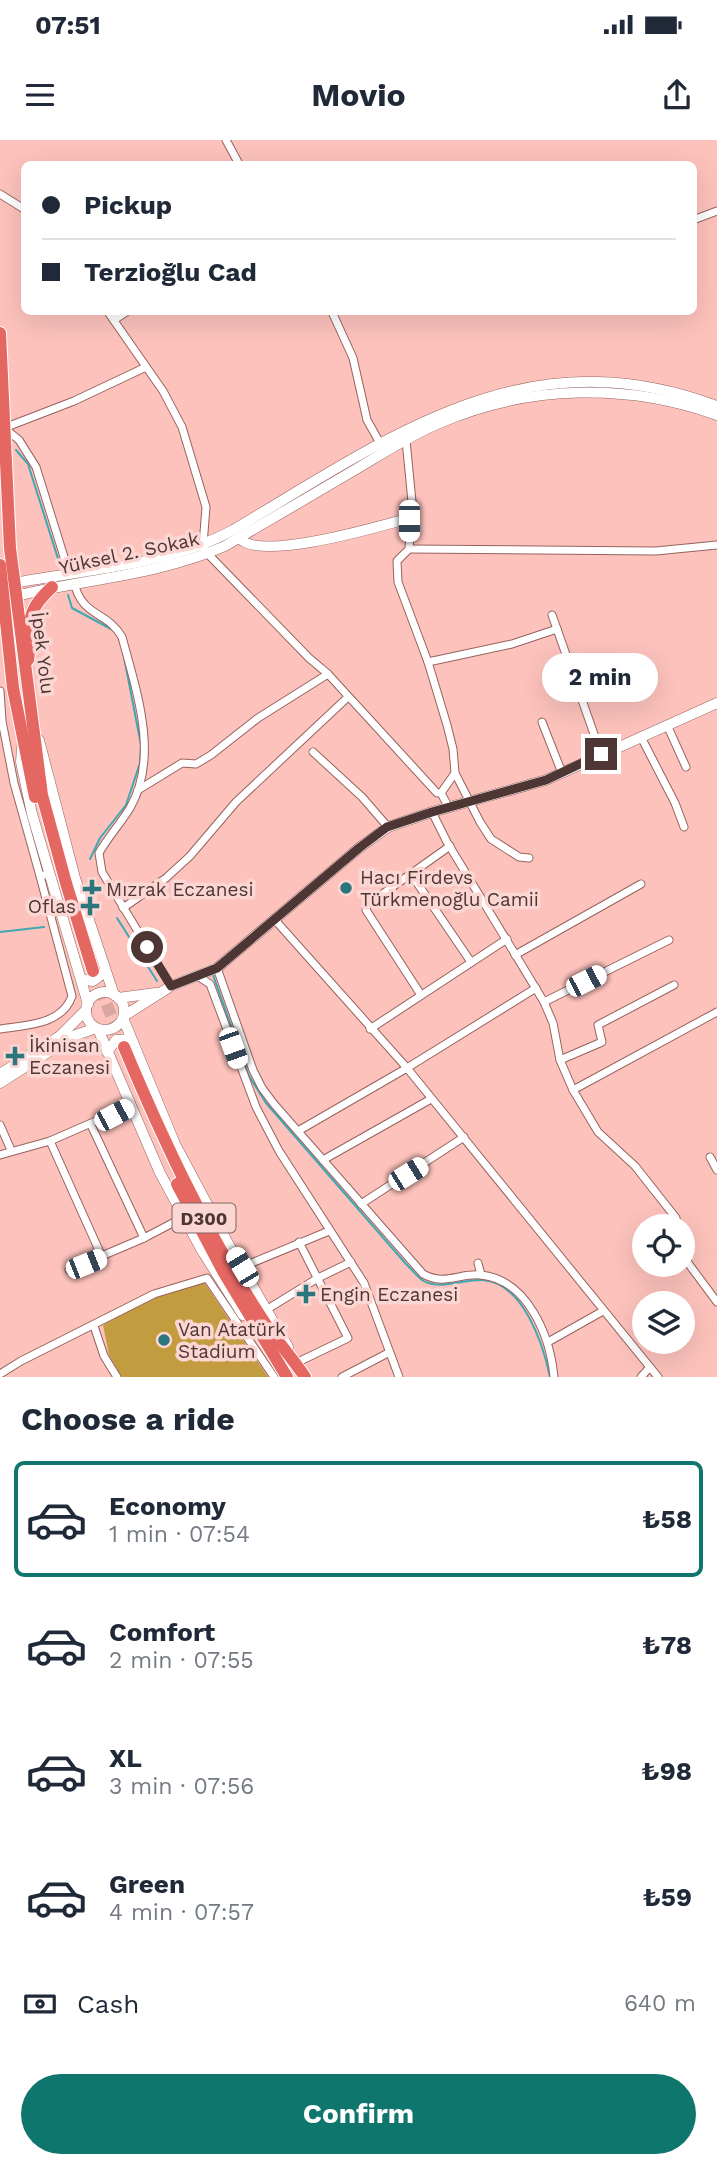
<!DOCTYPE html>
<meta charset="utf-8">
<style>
body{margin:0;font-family:"Work Sans",sans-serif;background:#f2f2f3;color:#1f2937;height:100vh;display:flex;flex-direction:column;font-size:26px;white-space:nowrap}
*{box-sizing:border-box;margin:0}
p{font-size:23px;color:#747a83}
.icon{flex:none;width:38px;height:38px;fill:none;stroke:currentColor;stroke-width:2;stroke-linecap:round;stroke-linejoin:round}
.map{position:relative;height:1237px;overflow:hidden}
.sheet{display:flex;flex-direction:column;background:#fff;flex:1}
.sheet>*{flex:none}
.banner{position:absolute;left:21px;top:21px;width:676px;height:154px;border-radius:10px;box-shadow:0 7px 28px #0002;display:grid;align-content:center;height:154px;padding:0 21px;background:#fff}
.tools{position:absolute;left:632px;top:1074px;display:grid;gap:14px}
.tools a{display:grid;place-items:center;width:63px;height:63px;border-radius:50%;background:#fff;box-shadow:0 7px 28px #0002;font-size:35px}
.end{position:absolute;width:32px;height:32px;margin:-16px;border:9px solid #4d3634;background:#fff;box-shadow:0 0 0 4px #fff}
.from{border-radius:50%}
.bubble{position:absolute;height:49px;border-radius:24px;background:#fff;box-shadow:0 7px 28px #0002;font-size:23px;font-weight:700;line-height:49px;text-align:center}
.car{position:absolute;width:21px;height:42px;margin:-21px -10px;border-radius:9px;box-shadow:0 0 5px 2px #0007;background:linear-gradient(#fff 24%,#345 0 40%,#fff 0 76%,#345 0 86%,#fff 0)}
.banner b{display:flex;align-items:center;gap:24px;height:66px;font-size:26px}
.banner b+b{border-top:2px solid #e0e1e3}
.banner i{width:18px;height:18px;background:#1f2937}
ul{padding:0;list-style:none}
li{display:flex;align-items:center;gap:21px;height:116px;margin:0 14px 10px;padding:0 7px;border:4px solid transparent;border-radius:10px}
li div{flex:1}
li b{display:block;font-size:26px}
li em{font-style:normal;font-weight:700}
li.on{border-color:#0f766e}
li>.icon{width:63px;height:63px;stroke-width:1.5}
h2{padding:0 21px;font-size:32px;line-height:84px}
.pay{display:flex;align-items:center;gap:18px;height:77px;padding:0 21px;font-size:26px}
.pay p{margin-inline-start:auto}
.button{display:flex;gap:14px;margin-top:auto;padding:14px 21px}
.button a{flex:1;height:80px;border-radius:42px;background:#0f766e;color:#fff;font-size:28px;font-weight:700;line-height:80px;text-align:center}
.status{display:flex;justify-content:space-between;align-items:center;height:49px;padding:0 35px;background:#fff;direction:ltr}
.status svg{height:19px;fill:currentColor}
header{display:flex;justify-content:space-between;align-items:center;height:91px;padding:0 21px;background:#fff;font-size:32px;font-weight:700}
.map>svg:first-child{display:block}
.green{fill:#c49c40}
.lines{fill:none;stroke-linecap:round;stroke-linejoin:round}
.stream{stroke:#3ea8b3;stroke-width:2}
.highway-tunnel{stroke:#daa6a1;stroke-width:12;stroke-dasharray:12 6;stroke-linecap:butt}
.street-casing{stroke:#97625e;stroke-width:9}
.secondary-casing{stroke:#97625e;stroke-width:11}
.highway-casing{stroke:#fff;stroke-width:14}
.street{stroke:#fff;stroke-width:7}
.secondary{stroke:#fff;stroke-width:10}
.highway{stroke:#e56762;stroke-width:12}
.route{stroke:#4d3634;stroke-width:9}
.poi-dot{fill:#2b757c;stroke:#fbd6d2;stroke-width:2.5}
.labels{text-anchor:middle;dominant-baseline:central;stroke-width:7;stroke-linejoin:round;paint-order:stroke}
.shield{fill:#fbd6d2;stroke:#816663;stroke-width:2}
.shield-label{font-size:18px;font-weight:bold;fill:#4d3634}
.street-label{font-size:19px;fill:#4d3634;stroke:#fbd6d2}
.poi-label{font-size:19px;fill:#4d3634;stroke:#fbd6d2;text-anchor:start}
</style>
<div class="status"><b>07:51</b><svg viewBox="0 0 49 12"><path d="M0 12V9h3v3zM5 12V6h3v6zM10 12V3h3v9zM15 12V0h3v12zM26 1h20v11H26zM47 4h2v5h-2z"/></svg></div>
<header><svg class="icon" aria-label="menu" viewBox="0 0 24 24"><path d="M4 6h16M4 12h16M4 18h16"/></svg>Movio<svg class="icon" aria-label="share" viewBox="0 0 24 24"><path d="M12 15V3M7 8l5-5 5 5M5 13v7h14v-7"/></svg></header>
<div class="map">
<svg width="717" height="1237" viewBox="0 0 717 1237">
<rect width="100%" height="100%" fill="#fdc2bc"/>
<path class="green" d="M204 1142 268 1237H121L109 1215 103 1185 128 1171 135 1164Z"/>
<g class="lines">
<g class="stream">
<path d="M16 310 28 324 61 428"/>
<path d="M68 455 72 468 111 489"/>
<path d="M90 719 100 698 126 665 140 623 141 605 123 512"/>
<path d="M117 778 157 841"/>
<path d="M0 792 44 787"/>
<path d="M213 835 249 936 266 963 406 1124C411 1129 416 1135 422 1140 438 1151 464 1139 482 1140 523 1142 543 1204 550 1237"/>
</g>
<path class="highway-tunnel" d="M93 831 124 907"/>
<g class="street-casing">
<g id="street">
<path d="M226 0 239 24"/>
<path d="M0 54 24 69"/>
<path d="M693 80 717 71"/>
<path d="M108 172 163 251 182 287 206 367 203 405 208 414 309 518 328 534 437 653H441"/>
<path d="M332 172 353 218 367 280 380 303"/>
<path d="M114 180 126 172"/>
<path d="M406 300 412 362 409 409 397 421 398 442 428 522 447 585 453 609 455 633 480 682 491 699 519 717 529 718"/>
<path d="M409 409 656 411 717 405"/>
<path d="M69 433 36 327 19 300 4 288 74 261 146 227"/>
<path d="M74 443C83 478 106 470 122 497 136 550 160 616 130 668 121 683 108 697 99 713L102 732 171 846"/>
<path d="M552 475 557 489"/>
<path d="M428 522 512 504 557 489 601 614"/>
<path d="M0 551 2 581 14 643 40 736"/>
<path d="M542 582 562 633"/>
<path d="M667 585 686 627"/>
<path d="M641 597 675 663 684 687"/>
<path d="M313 612 362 657 388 687"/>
<path d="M138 650 182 623 196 624 211 615 258 578 328 534"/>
<path d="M449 668 441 653 455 633"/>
<path d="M432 672 447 702 544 862 553 883 560 920 573 950 598 992 635 1026 676 1078 677 1087"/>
<path d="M411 734 471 822"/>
<path d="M123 768 166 738 190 716 236 662 348 557"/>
<path d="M275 780 407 928 658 1237"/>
<path d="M515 815 641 744"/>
<path d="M217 828 253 930 262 948 274 964 423 1134C444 1146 459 1133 481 1135 528 1140 550 1196 554 1237"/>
<path d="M199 837 210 844 256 967 279 1011 364 1143 399 1237"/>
<path d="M421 855 366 770 367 765 450 706"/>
<path d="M544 862 669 800"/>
<path d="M0 889C26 885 62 885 72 856L40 736 48 734"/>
<path d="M370 889 507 799"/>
<path d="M560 920 602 902 598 885 674 845"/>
<path d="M573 950 717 872"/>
<path d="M0 985 11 1010"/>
<path d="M91 985 144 1098"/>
<path d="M298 991 407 928 536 848"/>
<path d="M50 1001 102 1117"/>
<path d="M0 1015 50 1001 130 966"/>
<path d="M710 1017 717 1030"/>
<path d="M323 1020 431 959"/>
<path d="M361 1064 464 997"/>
<path d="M682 1108 688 1123 717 1162"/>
<path d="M478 1123 481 1135"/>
<path d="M242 1127 329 1091"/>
<path d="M69 1130 144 1098 184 1077"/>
<path d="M266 1170 318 1138 351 1122"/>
<path d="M94 1186 104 1216 117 1237"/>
<path d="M548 1202 603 1171"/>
<path d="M296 1223 348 1198 299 1102"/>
<path d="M0 1234 21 1221 154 1154 207 1138 274 1237"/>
<path d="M342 1237 388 1213"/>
<path d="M641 1237 650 1227"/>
</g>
</g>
<g class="secondary-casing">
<g id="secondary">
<path d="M239 398C259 421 370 389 399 381H409"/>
<path d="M14 443C87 429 167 426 233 390 391 297 525 194 717 266"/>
<path d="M16 456C85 439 159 435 225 406 269 380 314 354 358 328 385 312 412 294 442 282 529 245 628 243 717 275"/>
<path d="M39 600 75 738 114 855"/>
<path d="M22 608 21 622 32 674 88 864"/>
<path d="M81 839 93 841 105 832"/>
<circle cx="105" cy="871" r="19"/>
<path d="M118 858 156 853"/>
<path d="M124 876 171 846 217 828 359 708 388 687 432 672 546 640 717 563"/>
<path d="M123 878 175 1004 230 1107 288 1207"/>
<path d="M98 889 160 1033 201 1109 243 1175"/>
<path d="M107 912 116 900 130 899"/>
<path d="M0 934 60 896 86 870"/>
<path d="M0 943 73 896 96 888"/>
</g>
</g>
<g class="highway-casing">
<g id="highway">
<path d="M0 193 10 408 42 655 66 743 93 831"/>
<path d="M0 425 13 548 35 657"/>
<path d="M28 520C34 483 20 477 52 447"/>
<path d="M124 907C163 1000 206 1092 261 1177 274 1198 291 1216 305 1237"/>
<path d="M177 1044 224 1133 287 1237"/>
</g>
</g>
<use href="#street" class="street"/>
<use href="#secondary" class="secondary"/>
<use href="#highway" class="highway"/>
</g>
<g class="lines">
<path class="route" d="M147 807 171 846 217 828 359 708 387 687 432 672 546 640 601 614"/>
</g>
<g class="poi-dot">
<circle cx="346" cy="748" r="7"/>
<path d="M88.5 738.5h7v7h7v7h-7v7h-7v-7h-7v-7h7z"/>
<path d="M86.5 755.5h7v7h7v7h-7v7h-7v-7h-7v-7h7z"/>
<path d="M11.5 905.5h7v7h7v7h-7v7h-7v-7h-7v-7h7z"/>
<path d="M302.5 1143.5h7v7h7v7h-7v7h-7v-7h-7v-7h7z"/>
<circle cx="164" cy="1200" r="7"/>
</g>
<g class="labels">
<rect class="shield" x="172.5" y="1063.5" width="63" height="29" rx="5"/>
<g class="shield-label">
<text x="204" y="1078">D300</text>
</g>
<g class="street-label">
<text transform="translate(129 413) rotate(-12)">Yüksel 2. Sokak</text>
<text transform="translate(43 513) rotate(83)">İpek Yolu</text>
</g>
<g class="poi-label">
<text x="360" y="737">Hacı Firdevs<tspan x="360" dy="22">Türkmenoğlu Camii</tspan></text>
<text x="106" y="749">Mızrak Eczanesi</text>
<text x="76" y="766" text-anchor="end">Oflas</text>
<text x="29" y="905">İkinisan<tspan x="29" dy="22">Eczanesi</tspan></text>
<text x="320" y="1154">Engin Eczanesi</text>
<text x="178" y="1189">Van Atatürk<tspan x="178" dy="22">Stadium</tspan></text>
</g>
</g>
</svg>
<div class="tools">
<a><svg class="icon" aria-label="locate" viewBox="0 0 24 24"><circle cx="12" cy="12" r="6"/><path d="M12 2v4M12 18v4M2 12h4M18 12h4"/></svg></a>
<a><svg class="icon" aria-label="layers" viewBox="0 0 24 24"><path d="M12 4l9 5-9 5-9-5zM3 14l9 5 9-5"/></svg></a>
</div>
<i class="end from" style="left:147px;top:807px"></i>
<i class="end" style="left:601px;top:614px"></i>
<div class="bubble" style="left:542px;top:513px;width:116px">2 min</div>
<i class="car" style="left:409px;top:381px;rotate:180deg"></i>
<i class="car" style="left:586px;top:841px;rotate:63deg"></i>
<i class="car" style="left:233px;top:908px;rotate:160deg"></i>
<i class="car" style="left:114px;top:975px;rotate:62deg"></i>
<i class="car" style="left:408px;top:1034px;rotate:58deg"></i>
<i class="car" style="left:86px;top:1124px;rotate:68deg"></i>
<i class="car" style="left:242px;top:1127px;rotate:329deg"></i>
<div class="banner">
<b><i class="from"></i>Pickup</b>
<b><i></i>Terzioğlu Cad</b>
</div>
</div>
<section class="sheet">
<h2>Choose a ride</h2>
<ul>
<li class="on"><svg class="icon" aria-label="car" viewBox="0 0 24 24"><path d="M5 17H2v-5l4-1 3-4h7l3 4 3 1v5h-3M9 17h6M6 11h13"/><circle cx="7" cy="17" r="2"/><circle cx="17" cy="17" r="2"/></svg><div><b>Economy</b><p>1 min · 07:54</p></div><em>₺58</em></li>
<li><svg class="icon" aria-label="car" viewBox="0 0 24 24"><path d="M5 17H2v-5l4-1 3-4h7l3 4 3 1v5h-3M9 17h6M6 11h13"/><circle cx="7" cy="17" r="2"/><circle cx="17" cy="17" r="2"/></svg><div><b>Comfort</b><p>2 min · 07:55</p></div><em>₺78</em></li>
<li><svg class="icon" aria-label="car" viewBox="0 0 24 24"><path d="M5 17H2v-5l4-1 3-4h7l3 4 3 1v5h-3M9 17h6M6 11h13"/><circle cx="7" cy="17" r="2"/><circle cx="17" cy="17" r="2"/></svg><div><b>XL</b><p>3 min · 07:56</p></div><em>₺98</em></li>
<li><svg class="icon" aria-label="car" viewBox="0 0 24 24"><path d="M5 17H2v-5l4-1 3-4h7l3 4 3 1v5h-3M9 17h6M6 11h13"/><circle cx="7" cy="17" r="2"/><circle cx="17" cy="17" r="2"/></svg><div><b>Green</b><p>4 min · 07:57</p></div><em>₺59</em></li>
</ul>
<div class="pay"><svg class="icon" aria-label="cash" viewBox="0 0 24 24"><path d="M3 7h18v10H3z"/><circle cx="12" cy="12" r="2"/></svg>Cash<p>640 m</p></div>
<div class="button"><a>Confirm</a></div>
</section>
